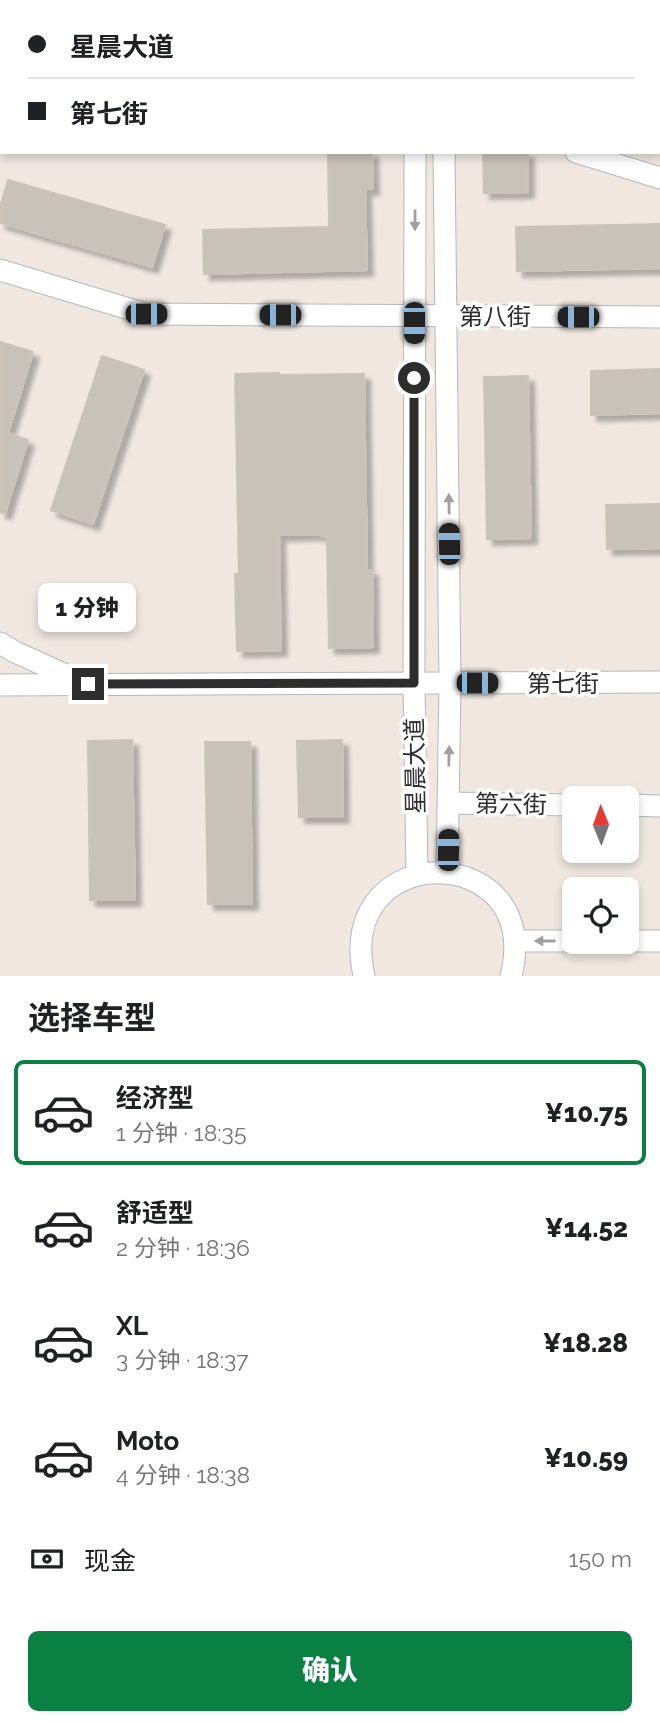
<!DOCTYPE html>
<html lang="zh">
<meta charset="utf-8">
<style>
body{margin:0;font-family:Raleway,"Noto Sans SC",sans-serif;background:#f6f6f6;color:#202124;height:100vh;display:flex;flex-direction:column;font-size:26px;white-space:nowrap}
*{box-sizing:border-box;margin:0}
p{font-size:23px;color:#757577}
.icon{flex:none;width:38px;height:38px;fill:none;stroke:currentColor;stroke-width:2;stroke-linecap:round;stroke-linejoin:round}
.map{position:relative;height:976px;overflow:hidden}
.sheet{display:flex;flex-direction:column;background:#fff;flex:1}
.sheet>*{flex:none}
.guide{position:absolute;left:0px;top:0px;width:662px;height:154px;box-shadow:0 4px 10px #0003;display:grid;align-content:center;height:154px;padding:0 28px;background:#fff}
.needle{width:46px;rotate:359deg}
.buttons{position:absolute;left:562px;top:786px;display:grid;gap:14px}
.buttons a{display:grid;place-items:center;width:77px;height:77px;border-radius:10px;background:#fff;box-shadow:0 4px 10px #0003;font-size:35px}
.end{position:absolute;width:32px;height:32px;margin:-16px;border:9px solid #2d2d2d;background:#fff;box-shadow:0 0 0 4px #fff}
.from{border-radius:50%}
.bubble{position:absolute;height:49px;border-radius:10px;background:#fff;box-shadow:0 4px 10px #0003;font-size:23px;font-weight:800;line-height:49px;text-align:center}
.car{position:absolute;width:21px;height:42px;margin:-21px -10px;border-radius:9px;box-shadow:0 0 5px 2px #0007;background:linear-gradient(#222 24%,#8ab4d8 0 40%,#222 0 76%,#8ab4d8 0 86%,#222 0)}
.guide b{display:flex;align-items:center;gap:24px;height:66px;font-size:26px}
.guide b+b{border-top:2px solid #e0e0e0}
.guide i{width:18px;height:18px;background:#202124}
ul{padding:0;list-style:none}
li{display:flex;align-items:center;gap:21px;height:105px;margin:0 14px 10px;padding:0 14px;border:4px solid transparent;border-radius:10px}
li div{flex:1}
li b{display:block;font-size:26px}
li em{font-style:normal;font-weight:800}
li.current{border-color:#0b8043}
li>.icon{width:63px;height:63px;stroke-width:1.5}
h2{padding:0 28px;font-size:32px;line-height:84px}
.pay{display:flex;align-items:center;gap:18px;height:77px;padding:0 28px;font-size:26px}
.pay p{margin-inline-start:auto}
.action{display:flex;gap:14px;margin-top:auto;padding:14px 28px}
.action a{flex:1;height:80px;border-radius:10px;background:#0b8043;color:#fff;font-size:28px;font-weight:800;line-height:80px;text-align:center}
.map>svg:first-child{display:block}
.building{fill:#c8c2bb;stroke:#cbc3b9;stroke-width:2;filter:url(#shadow)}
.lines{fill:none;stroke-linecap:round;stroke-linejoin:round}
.minor-casing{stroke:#b3b7c1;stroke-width:23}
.minor{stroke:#fff;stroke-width:21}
.oneway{fill:#a0a0a0}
.route{stroke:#2d2d2d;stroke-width:9}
.labels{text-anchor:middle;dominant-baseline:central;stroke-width:7;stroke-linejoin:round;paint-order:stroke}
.street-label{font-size:24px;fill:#2d2d2d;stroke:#fff}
</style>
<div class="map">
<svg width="660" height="976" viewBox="0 0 660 976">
<defs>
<filter id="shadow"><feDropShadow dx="6" dy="6" stdDeviation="2" flood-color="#0004"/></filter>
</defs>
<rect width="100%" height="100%" fill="#efe7e0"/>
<g class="building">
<path d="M328 152H372L373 189H365L367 270 204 274 203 230 329 227Z"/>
<path d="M483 152H528V192L484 193Z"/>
<path d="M8 180 165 225 152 267 0 223V207Z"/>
<path d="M660 224V268L517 271 516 227Z"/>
<path d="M0 342 33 352 8 433 28 440 5 513 0 512Z"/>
<path d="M102 356 144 370 93 524 51 510Z"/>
<path d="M660 369V413L591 415V371Z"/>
<path d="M279 373V375L364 374 367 570H372L373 647 329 648 327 536 322 537V534L279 535 281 650 237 651 235 574H239L235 374Z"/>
<path d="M528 376 531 538 487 539 484 377Z"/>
<path d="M660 504V548L607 549 606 505Z"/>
<path d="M132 740 135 900H90L88 741Z"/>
<path d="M342 740 343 817H299L297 741Z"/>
<path d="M205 742H250L252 904H208Z"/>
</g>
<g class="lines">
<g class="minor-casing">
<g id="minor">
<path d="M442 0V2"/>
<path d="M534 0 539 2"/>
<path d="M416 2V0"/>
<path d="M415 152 414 683 417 875"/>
<path d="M444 152 450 683 447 873"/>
<path d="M576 152 660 178"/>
<path d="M0 270 146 314 660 317"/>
<path d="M0 643 15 652 79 681"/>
<path d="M0 685 660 682"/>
<path d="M449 803 574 805"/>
<path d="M626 805 660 806"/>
<path d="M515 941H574"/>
<path d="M626 941H660"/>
<path d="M364 976C333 837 545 840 511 976"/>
</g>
</g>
<use href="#minor" class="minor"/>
</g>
<defs><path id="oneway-solid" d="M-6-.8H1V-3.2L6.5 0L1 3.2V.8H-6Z" transform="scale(1.75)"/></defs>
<g class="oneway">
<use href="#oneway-solid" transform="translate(415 220) rotate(90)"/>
<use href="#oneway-solid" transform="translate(449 504) rotate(-91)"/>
<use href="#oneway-solid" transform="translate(449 756) rotate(-89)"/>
<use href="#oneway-solid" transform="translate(545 941) rotate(180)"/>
</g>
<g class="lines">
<path class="route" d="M88 684 414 683V378"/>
</g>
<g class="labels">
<g class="street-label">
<text x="495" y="316">第八街</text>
<text x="563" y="683">第七街</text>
<text transform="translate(415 766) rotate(-91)">星晨大道</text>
<text transform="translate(511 804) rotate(1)">第六街</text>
</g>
</g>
</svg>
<div class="buttons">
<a><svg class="needle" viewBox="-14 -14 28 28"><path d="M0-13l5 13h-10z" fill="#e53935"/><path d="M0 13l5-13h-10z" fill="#757577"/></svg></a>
<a><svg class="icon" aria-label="locate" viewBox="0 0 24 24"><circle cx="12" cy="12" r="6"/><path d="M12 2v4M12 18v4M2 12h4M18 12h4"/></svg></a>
</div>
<i class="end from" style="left:414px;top:378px"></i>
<i class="end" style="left:88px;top:684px"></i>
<div class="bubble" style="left:38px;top:583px;width:98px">1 分钟</div>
<i class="car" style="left:146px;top:314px;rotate:90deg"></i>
<i class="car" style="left:280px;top:315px;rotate:270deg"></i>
<i class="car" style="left:578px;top:317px;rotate:270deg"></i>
<i class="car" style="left:414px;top:323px;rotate:180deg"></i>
<i class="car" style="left:449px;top:544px;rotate:359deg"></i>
<i class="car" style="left:477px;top:683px;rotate:90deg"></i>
<i class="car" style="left:448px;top:850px;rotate:1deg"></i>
<div class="guide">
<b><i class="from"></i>星晨大道</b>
<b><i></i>第七街</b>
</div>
</div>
<section class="sheet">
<h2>选择车型</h2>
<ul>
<li class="current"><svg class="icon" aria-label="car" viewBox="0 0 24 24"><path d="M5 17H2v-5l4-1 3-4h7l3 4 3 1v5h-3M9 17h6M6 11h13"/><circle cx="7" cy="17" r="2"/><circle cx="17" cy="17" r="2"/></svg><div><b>经济型</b><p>1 分钟 · 18:35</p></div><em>¥10.75</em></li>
<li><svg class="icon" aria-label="car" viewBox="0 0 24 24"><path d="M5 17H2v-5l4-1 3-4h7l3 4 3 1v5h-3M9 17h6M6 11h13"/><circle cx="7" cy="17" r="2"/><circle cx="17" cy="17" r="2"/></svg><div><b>舒适型</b><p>2 分钟 · 18:36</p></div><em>¥14.52</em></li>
<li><svg class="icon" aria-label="car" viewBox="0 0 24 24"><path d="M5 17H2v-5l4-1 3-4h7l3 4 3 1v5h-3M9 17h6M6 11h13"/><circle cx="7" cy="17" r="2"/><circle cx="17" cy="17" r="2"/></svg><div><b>XL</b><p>3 分钟 · 18:37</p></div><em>¥18.28</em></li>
<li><svg class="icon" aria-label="car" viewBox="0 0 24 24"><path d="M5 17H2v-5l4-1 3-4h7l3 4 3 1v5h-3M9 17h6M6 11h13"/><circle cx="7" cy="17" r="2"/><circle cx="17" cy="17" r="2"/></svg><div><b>Moto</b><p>4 分钟 · 18:38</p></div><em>¥10.59</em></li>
</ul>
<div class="pay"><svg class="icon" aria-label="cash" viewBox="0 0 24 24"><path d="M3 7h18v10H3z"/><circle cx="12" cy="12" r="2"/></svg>现金<p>150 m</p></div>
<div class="action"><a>确认</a></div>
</section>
